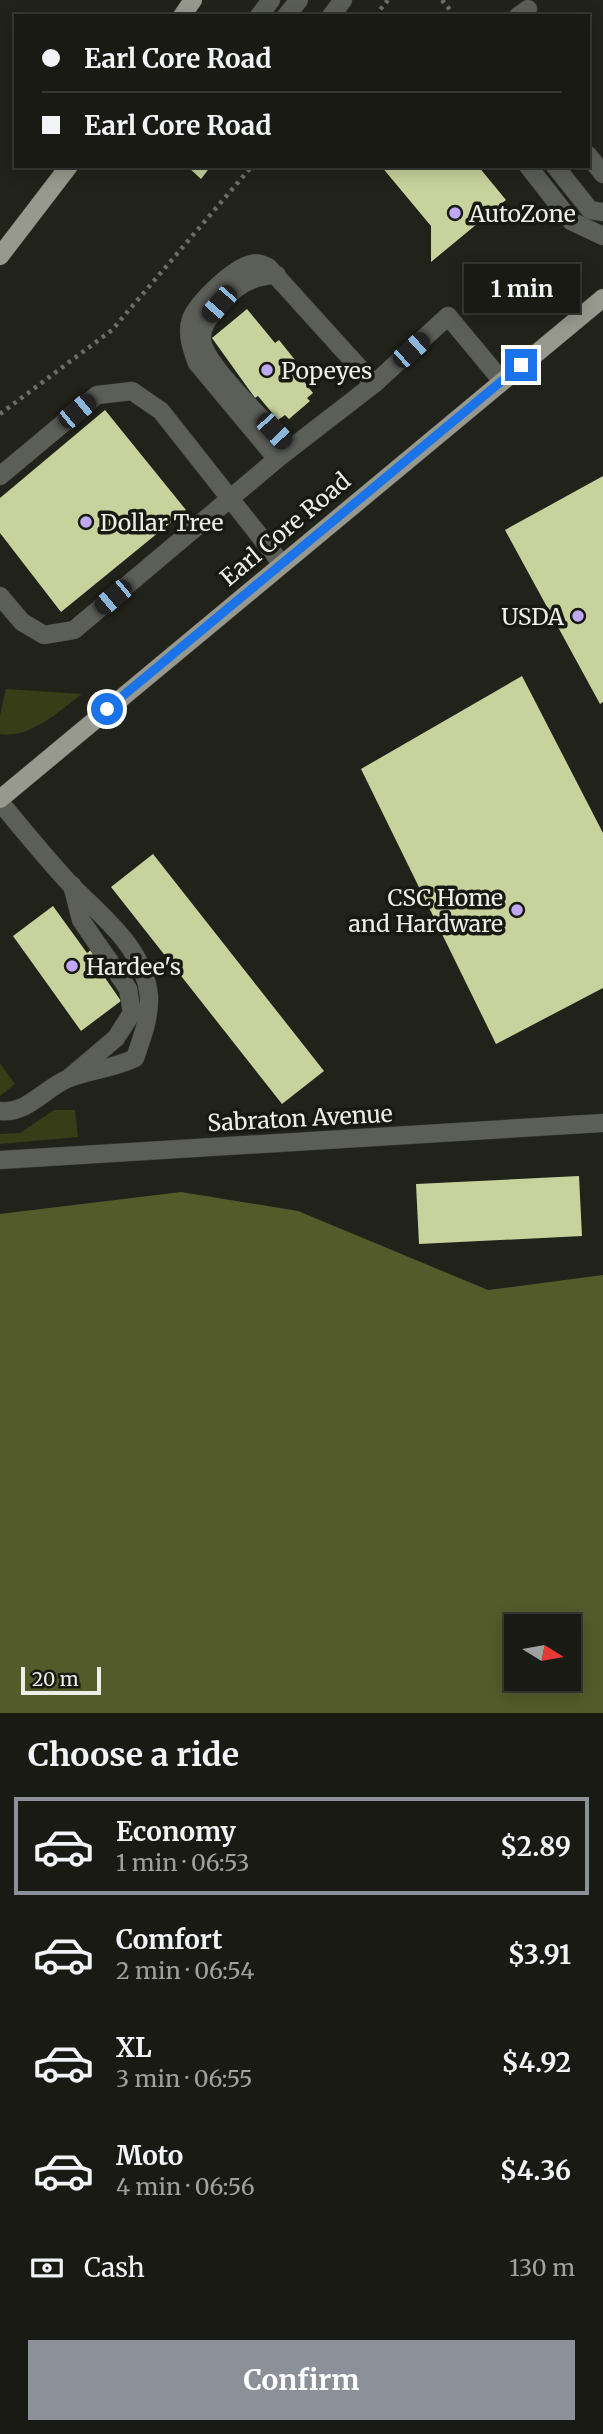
<!DOCTYPE html>
<meta charset="utf-8">
<style>
body{margin:0;font-family:Merriweather,serif;background:#22231d;color:#f1f3f6;height:100vh;display:flex;flex-direction:column;font-size:26px;white-space:nowrap}
*{box-sizing:border-box;margin:0}
p{font-size:23px;color:#9fa1a0}
.icon{flex:none;width:38px;height:38px;fill:none;stroke:currentColor;stroke-width:2;stroke-linecap:round;stroke-linejoin:round}
.map{position:relative;height:1713px;overflow:hidden}
.panel{display:flex;flex-direction:column;background:#191a14;flex:1}
.panel>*{flex:none}
.guide{position:absolute;left:14px;top:14px;width:576px;height:154px;border-radius:0px;box-shadow:0 4px 18px #0003,0 0 0 2px #373834;display:grid;align-content:center;height:154px;padding:0 28px;background:#191a14}
.needle{width:46px;rotate:101deg}
.buttons{position:absolute;left:504px;top:1614px;display:grid;gap:14px}
.buttons a{display:grid;place-items:center;width:77px;height:77px;border-radius:0px;background:#191a14;box-shadow:0 4px 18px #0003,0 0 0 2px #373834;font-size:35px}
.scale{position:absolute;left:21px;bottom:18px;width:80px;box-sizing:border-box;padding-left:7px;border:4px solid #eceee7;border-top:0;font-size:19px;line-height:24px;white-space:nowrap;color:#eceee7;-webkit-text-stroke:5px #181a11;paint-order:stroke}
.end{position:absolute;width:32px;height:32px;margin:-16px;border:9px solid #1a73e8;background:#fff;box-shadow:0 0 0 4px #fff}
.from{border-radius:50%}
.bubble{position:absolute;height:49px;border-radius:0px;background:#191a14;box-shadow:0 4px 18px #0003,0 0 0 2px #373834;font-size:23px;font-weight:700;line-height:49px;text-align:center}
.car{position:absolute;width:21px;height:42px;margin:-21px -10px;border-radius:9px;box-shadow:0 0 5px 2px #0007;background:linear-gradient(#222 24%,#8ab4d8 0 40%,#222 0 76%,#8ab4d8 0 86%,#222 0)}
.guide b{display:flex;align-items:center;gap:24px;height:66px;font-size:26px}
.guide b+b{border-top:2px solid #373834}
.guide i{width:18px;height:18px;background:#f1f3f6}
ul{padding:0;list-style:none}
li{display:flex;align-items:center;gap:21px;height:98px;margin:0 14px 10px;padding:0 14px;border:4px solid transparent;border-radius:0px}
li div{flex:1}
li b{display:block;font-size:26px}
li em{font-style:normal;font-weight:700}
li.selected{border-color:#8c9099}
li>.icon{width:63px;height:63px;stroke-width:1.5}
h2{padding:0 28px;font-size:32px;line-height:84px}
.pay{display:flex;align-items:center;gap:18px;height:77px;padding:0 28px;font-size:26px}
.pay p{margin-inline-start:auto}
.button{display:flex;gap:14px;margin-top:auto;padding:14px 28px}
.button a{flex:1;height:80px;border-radius:0px;background:#8c9099;color:#fff;font-size:28px;font-weight:700;line-height:80px;text-align:center}
.map>svg:first-child{display:block}
.green{fill:#373d16}
.forest{fill:#535b2b;fill-rule:evenodd}
.building{fill:#c7d29d}
.lines{fill:none;stroke-linecap:round;stroke-linejoin:round}
.minor-casing{stroke:#3d3f37;stroke-width:19}
.major-casing{stroke:#3d3f37;stroke-width:19}
.path{stroke:#6c6e65;stroke-width:4.5;stroke-dasharray:3.5 5;stroke-linecap:butt}
.minor{stroke:#5c5e58;stroke-width:18}
.major{stroke:#97998e;stroke-width:18}
.route{stroke:#1a73e8;stroke-width:9}
.poi-dot{fill:#bfa9f4;stroke:#181a11;stroke-width:2.5}
.labels{text-anchor:middle;dominant-baseline:central;stroke-width:7;stroke-linejoin:round;paint-order:stroke}
.poi-label{font-size:23px;fill:#eceee7;stroke:#181a11;text-anchor:start}
.street-label{font-size:23px;fill:#eceee7;stroke:#181a11}
</style>
<div class="map">
<svg width="603" height="1713" viewBox="0 0 603 1713">
<rect width="100%" height="100%" fill="#21231a"/>
<g class="green">
<path d="M6 689 82 694C59 711 30 739 0 734V715Z"/>
<path d="M0 1063 15 1084 0 1096Z"/>
<path d="M54 1110H75L78 1137 0 1144V1134L20 1133Z"/>
</g>
<path class="forest" d="M181 1192 298 1211 488 1290 603 1275V1713H0V1214ZM516 1626H569V1678H516Z"/>
<g class="building">
<path d="M187 166H211L201 179Z"/>
<path d="M381 166H478L506 200 431 262V226Z"/>
<path d="M247 309 275 343 279 340 295 360 290 364 313 393 307 398 310 401 289 419 285 415 278 420 258 396 255 398 212 338Z"/>
<path d="M105 410 186 510 61 612 0 533V498Z"/>
<path d="M603 476V702L600 704 505 530Z"/>
<path d="M522 676 603 833V988L496 1044 361 769Z"/>
<path d="M153 854 324 1071 282 1104 111 887Z"/>
<path d="M53 906 87 953 105 939 119 959 101 972 121 1001 81 1031 13 936Z"/>
<path d="M579 1176 582 1236 419 1244 416 1184Z"/>
</g>
<g class="lines">
<g class="minor-casing">
<g id="minor">
<path d="M259 16 271 0"/>
<path d="M286 16 299 0"/>
<path d="M331 16 343 0"/>
<path d="M518 16 528 9"/>
<path d="M588 155 603 174"/>
<path d="M528 166 571 221 603 236"/>
<path d="M555 166 590 210 603 212"/>
<path d="M277 275C254 275 235 286 221 303 212 313 201 325 202 340 204 364 272 429 291 448"/>
<path d="M277 459 197 363C192 350 186 333 191 319 197 303 234 267 252 264 257 262 263 265 268 267L374 384"/>
<path d="M0 476 97 395 132 391 161 411 281 563"/>
<path d="M0 596 22 622 44 635 74 630 277 459 374 384 448 316 502 381"/>
<path d="M0 802C23 830 46 858 70 884 101 916 144 947 149 996 150 1017 142 1038 135 1058 113 1069 89 1070 67 1079 44 1089 27 1114 0 1111"/>
<path d="M70 1077 116 1038 132 1013 128 989 81 920 72 885"/>
<path d="M0 1160 603 1123"/>
</g>
</g>
<g class="major-casing">
<g id="major">
<path d="M182 16 193 0"/>
<path d="M0 256 69 166"/>
<path d="M0 799 603 298"/>
</g>
</g>
<g class="path">
<path d="M442 0 455 16"/>
<path d="M375 16 388 0"/>
<path d="M0 414 112 330 252 166"/>
</g>
<use href="#minor" class="minor"/>
<use href="#major" class="major"/>
</g>
<g class="lines">
<path class="route" d="M107 709 521 365"/>
</g>
<g class="poi-dot">
<circle cx="455" cy="213" r="7"/>
<circle cx="267" cy="370" r="7"/>
<circle cx="86" cy="522" r="7"/>
<circle cx="578" cy="616" r="7"/>
<circle cx="517" cy="910" r="7"/>
<circle cx="72" cy="966" r="7"/>
</g>
<g class="labels">
<g class="poi-label">
<text x="469" y="213">AutoZone</text>
<text x="281" y="370">Popeyes</text>
<text x="100" y="522">Dollar Tree</text>
<text x="564" y="616" text-anchor="end">USDA</text>
<text x="503" y="897" text-anchor="end">CSC Home<tspan x="503" dy="26">and Hardware</tspan></text>
<text x="86" y="966">Hardee's</text>
</g>
<g class="street-label">
<text transform="translate(285 529) rotate(-40)">Earl Core Road</text>
<text transform="translate(300 1118) rotate(-3)">Sabraton Avenue</text>
</g>
</g>
</svg>
<div class="buttons">
<a><svg class="needle" viewBox="-14 -14 28 28"><path d="M0-13l5 13h-10z" fill="#e53935"/><path d="M0 13l5-13h-10z" fill="#9fa1a0"/></svg></a>
</div>
<div class="scale">20 m</div>
<i class="end from" style="left:107px;top:709px"></i>
<i class="end" style="left:521px;top:365px"></i>
<div class="bubble" style="left:464px;top:264px;width:116px">1 min</div>
<i class="car" style="left:219px;top:304px;rotate:221deg"></i>
<i class="car" style="left:411px;top:350px;rotate:48deg"></i>
<i class="car" style="left:77px;top:411px;rotate:50deg"></i>
<i class="car" style="left:274px;top:431px;rotate:137deg"></i>
<i class="car" style="left:113px;top:597px;rotate:230deg"></i>
<div class="guide">
<b><i class="from"></i>Earl Core Road</b>
<b><i></i>Earl Core Road</b>
</div>
</div>
<section class="panel">
<h2>Choose a ride</h2>
<ul>
<li class="selected"><svg class="icon" aria-label="car" viewBox="0 0 24 24"><path d="M5 17H2v-5l4-1 3-4h7l3 4 3 1v5h-3M9 17h6M6 11h13"/><circle cx="7" cy="17" r="2"/><circle cx="17" cy="17" r="2"/></svg><div><b>Economy</b><p>1 min · 06:53</p></div><em>$2.89</em></li>
<li><svg class="icon" aria-label="car" viewBox="0 0 24 24"><path d="M5 17H2v-5l4-1 3-4h7l3 4 3 1v5h-3M9 17h6M6 11h13"/><circle cx="7" cy="17" r="2"/><circle cx="17" cy="17" r="2"/></svg><div><b>Comfort</b><p>2 min · 06:54</p></div><em>$3.91</em></li>
<li><svg class="icon" aria-label="car" viewBox="0 0 24 24"><path d="M5 17H2v-5l4-1 3-4h7l3 4 3 1v5h-3M9 17h6M6 11h13"/><circle cx="7" cy="17" r="2"/><circle cx="17" cy="17" r="2"/></svg><div><b>XL</b><p>3 min · 06:55</p></div><em>$4.92</em></li>
<li><svg class="icon" aria-label="car" viewBox="0 0 24 24"><path d="M5 17H2v-5l4-1 3-4h7l3 4 3 1v5h-3M9 17h6M6 11h13"/><circle cx="7" cy="17" r="2"/><circle cx="17" cy="17" r="2"/></svg><div><b>Moto</b><p>4 min · 06:56</p></div><em>$4.36</em></li>
</ul>
<div class="pay"><svg class="icon" aria-label="cash" viewBox="0 0 24 24"><path d="M3 7h18v10H3z"/><circle cx="12" cy="12" r="2"/></svg>Cash<p>130 m</p></div>
<div class="button"><a>Confirm</a></div>
</section>
